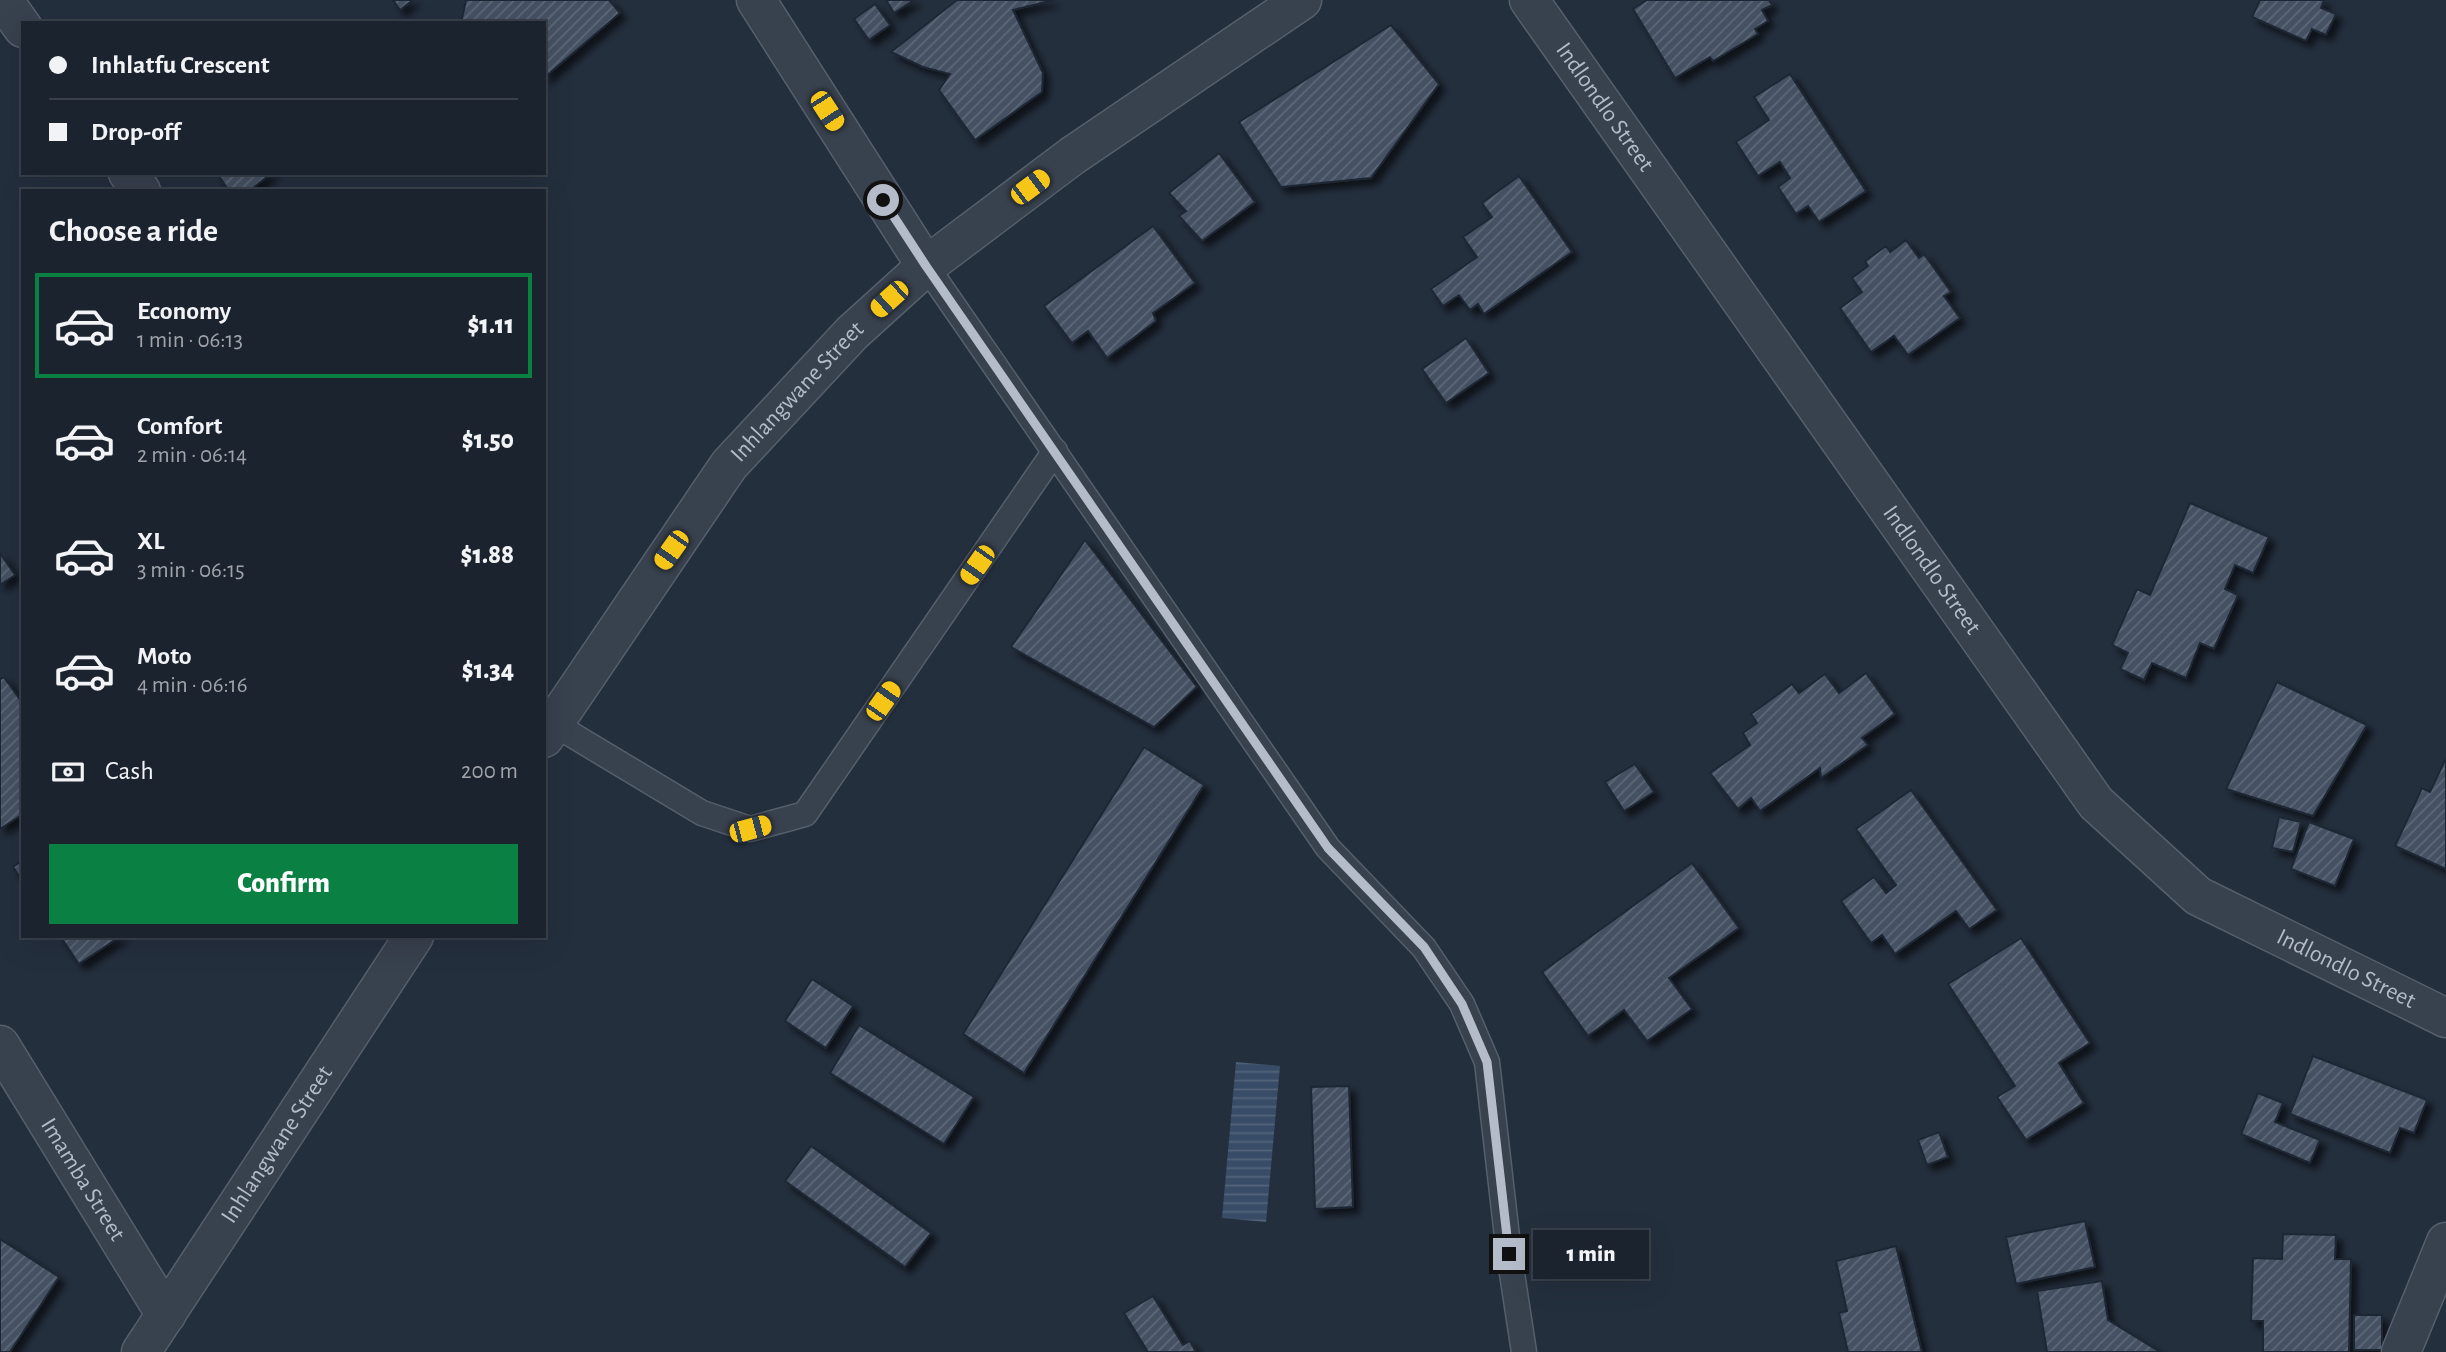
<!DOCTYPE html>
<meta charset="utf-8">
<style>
body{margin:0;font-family:"Alegreya Sans",sans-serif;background:#242b36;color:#f1f3f6;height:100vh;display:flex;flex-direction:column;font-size:26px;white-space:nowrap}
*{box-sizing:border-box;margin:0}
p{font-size:23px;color:#a0a4aa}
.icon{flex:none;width:38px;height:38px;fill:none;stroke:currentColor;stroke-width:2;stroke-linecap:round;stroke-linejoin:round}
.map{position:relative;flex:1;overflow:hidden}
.side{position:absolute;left:21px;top:189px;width:525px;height:749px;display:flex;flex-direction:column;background:#1b232e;border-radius:0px;box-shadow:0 7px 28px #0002,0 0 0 2px #39404a}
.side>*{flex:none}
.banner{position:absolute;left:21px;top:21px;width:525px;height:154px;border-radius:0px;box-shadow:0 7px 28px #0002,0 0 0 2px #39404a;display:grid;align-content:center;height:154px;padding:0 28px;background:#1b232e}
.end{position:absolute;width:32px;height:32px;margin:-16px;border:9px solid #b4bcc9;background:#111;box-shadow:0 0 0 4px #111}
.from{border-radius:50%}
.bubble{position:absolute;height:49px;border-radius:0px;background:#1b232e;box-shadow:0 7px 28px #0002,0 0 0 2px #39404a;font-size:23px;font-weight:800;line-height:49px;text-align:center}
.car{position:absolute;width:21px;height:42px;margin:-21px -10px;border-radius:9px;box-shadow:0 0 5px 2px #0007;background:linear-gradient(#f5c518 24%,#345 0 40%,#f5c518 0 76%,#345 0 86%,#f5c518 0)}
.banner b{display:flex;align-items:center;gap:24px;height:66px;font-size:26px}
.banner b+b{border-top:2px solid #39404a}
.banner i{width:18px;height:18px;background:#f1f3f6}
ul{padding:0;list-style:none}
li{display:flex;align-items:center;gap:21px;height:105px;margin:0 14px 10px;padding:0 14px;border:4px solid transparent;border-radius:0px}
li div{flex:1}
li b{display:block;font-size:26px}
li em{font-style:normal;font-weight:800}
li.active{border-color:#0b8043}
li>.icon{width:63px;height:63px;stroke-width:1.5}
h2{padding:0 28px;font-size:32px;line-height:84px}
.pay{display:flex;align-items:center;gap:18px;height:77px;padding:0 28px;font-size:26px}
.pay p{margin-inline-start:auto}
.button{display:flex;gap:14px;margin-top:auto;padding:14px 28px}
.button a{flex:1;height:80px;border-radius:0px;background:#0b8043;color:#fff;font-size:28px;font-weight:800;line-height:80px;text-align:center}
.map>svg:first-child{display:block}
.water{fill:url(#water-rules)}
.building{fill:url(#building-hatch);stroke:#1f2835;stroke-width:2;filter:url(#shadow)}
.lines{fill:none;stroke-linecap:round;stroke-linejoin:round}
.lane-casing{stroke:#565f6c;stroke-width:27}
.street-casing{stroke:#565f6c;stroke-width:41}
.lane{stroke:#38414e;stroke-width:24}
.street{stroke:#38414e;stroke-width:38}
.route{stroke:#b4bcc9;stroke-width:9}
.labels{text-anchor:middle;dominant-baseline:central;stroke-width:7;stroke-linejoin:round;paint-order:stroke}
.street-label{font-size:24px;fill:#b4bcc9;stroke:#1d2633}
</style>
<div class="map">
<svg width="2446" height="1352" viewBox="0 0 2446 1352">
<defs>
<pattern id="water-rules" width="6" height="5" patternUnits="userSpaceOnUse" patternTransform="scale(1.75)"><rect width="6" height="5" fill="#394c67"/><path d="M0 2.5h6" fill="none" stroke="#53647b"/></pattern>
<pattern id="building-hatch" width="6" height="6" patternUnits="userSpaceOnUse" patternTransform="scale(1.75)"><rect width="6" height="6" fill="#455162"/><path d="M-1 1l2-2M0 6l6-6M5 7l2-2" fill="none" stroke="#5d6877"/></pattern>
<filter id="shadow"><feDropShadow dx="6" dy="6" stdDeviation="3.5" flood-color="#0009"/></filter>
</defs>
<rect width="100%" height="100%" fill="#242f3e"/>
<path class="water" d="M1236 1062 1280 1066 1266 1222 1222 1218Z"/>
<g class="building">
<path d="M393 0H413L400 10Z"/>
<path d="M466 0H609L620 13 544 78V23H461Z"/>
<path d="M886 0H914L894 13Z"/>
<path d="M957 0H1054L1013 10 1043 73 1042 92 975 140 939 90 950 74 923 67 891 52Z"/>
<path d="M1647 0H1769L1772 5 1762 10 1768 21 1755 29 1758 34 1713 61 1710 57 1675 78 1633 9Z"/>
<path d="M2260 0H2324L2321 8 2336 14 2326 35 2312 29 2306 41 2252 17Z"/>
<path d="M875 4 890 25 869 40 854 19Z"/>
<path d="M1391 25 1439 84 1371 178 1281 187 1239 122Z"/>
<path d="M1790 74 1866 191 1819 222 1808 206 1796 214 1778 187 1790 178 1780 162 1758 176 1736 142 1769 120 1754 97Z"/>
<path d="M1219 153 1255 202 1202 241 1179 216 1186 211 1169 193Z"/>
<path d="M217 173H272L249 191H229Z"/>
<path d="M1519 176 1572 252 1484 314 1478 304 1470 310 1459 295 1443 306 1431 289 1477 257 1463 237 1492 217 1482 203Z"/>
<path d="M1153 226 1195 283 1153 313 1156 321 1107 358 1088 331 1072 343 1044 306Z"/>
<path d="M1906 240 1919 258 1924 254 1951 292 1944 296 1960 318 1908 355 1894 336 1871 352 1840 308 1862 292 1852 278 1868 266 1865 261 1886 246 1890 252Z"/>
<path d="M1466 338 1489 373 1446 403 1422 369Z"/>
<path d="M2190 503 2269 537 2253 573 2235 565 2225 589 2238 595 2214 649 2200 643 2186 678 2152 663 2144 680 2120 669 2128 653 2112 645 2137 589 2150 595Z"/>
<path d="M1085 540 1197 687 1154 727 1011 647Z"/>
<path d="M0 553 15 575 0 585Z"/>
<path d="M1866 673 1895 714 1862 738 1868 745 1821 778 1820 768 1760 811 1751 798 1738 809 1710 773 1750 745 1743 733 1757 723 1751 714 1792 684 1799 693 1825 674 1839 693Z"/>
<path d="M4 677 23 704V814L0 829V679Z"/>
<path d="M2277 682 2367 725 2313 816 2226 789Z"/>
<path d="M1144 747 1204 785 1024 1073 963 1034Z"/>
<path d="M2446 758V869L2395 846 2422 788 2430 792Z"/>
<path d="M1635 764 1654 792 1624 811 1605 782Z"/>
<path d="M1911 790 1997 910 1969 929 1956 911 1895 954 1882 935 1871 943 1841 901 1874 877 1886 893 1896 885 1856 829Z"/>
<path d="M2279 817 2301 822 2293 852 2272 848Z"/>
<path d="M2309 822 2354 839 2335 886 2291 869Z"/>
<path d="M23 860V881L13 867Z"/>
<path d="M1692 863 1739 928 1669 978 1692 1009 1647 1041 1624 1010 1588 1036 1542 972Z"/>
<path d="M60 936H121L79 964Z"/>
<path d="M2021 938 2090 1043 2059 1063 2084 1103 2026 1140 1997 1097 2015 1086 1948 984Z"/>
<path d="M812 979 853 1006 826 1048 785 1021Z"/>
<path d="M859 1025 974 1097 944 1144 830 1073Z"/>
<path d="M2313 1056 2427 1100 2414 1133 2400 1128 2390 1153 2290 1114Z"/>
<path d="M1349 1086 1353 1207 1315 1209 1311 1087Z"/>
<path d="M2258 1093 2283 1103 2275 1122 2320 1140 2310 1163 2241 1134Z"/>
<path d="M1939 1132 1948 1157 1927 1165 1918 1140Z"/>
<path d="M811 1146 931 1233 905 1267 785 1181Z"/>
<path d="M2085 1221 2095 1267 2016 1284 2006 1237Z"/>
<path d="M2283 1234 2336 1235 2335 1259H2351L2349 1352H2263V1321H2251L2253 1258 2282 1259Z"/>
<path d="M0 1239 59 1277 10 1352H0Z"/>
<path d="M1896 1246 1922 1352H1848L1839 1313 1847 1311 1836 1261Z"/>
<path d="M2102 1281 2108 1320 2160 1352H2047L2037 1291Z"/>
<path d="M1153 1296 1183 1345 1190 1341 1196 1352H1148L1124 1313Z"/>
<rect x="2354" y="1315" width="28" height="35"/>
</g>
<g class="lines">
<g class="lane-casing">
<g id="lane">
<path d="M926 266 1328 848 1424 948 1462 1004 1487 1062 1509 1254 1524 1352"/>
<path d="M554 724 702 813 750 829 805 814 1055 451"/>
</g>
</g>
<g class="street-casing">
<g id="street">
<path d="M3 0 23 28"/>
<path d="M756 0 926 266"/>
<path id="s1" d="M1529 0 2096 803 2198 896 2446 1018"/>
<path d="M128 173 141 191"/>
<path id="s2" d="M544 738 729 465 852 333 926 266 1072 156 1302 0"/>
<path id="s3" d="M0 1045 166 1315"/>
<path id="s4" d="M141 1352 414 936"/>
<path d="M2401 1352 2446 1242"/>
</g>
</g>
<use href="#lane" class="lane"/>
<use href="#street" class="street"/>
</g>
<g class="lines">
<path class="route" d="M883 200 926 266 1328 848 1424 947 1462 1004 1487 1062 1509 1254"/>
</g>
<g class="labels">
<g class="street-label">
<text stroke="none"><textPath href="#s1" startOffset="131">Indlondlo Street</textPath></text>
<text stroke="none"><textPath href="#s2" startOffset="430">Inhlangwane Street</textPath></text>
<text stroke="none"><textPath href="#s1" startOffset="698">Indlondlo Street</textPath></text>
<text stroke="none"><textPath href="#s1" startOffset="1286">Indlondlo Street</textPath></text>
<text stroke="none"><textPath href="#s4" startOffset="248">Inhlangwane Street</textPath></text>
<text stroke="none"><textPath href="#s3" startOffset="158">Imamba Street</textPath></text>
</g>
</g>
</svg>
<i class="end from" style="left:883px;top:200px"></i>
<i class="end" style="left:1509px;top:1254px"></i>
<div class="bubble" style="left:1533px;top:1230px;width:116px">1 min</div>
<i class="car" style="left:827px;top:111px;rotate:147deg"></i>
<i class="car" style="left:1030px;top:187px;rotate:53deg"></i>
<i class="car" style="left:889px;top:299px;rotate:228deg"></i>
<i class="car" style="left:671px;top:550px;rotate:215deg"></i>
<i class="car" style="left:977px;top:565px;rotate:215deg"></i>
<i class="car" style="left:883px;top:701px;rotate:35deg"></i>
<i class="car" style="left:750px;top:829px;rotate:75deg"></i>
<div class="banner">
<b><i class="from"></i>Inhlatfu Crescent</b>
<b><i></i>Drop-off</b>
</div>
<section class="side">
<h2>Choose a ride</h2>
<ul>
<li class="active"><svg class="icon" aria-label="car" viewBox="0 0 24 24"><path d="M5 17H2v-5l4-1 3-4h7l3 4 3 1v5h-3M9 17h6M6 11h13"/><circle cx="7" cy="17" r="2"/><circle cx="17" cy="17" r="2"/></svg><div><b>Economy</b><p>1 min · 06:13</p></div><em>$1.11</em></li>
<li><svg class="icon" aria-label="car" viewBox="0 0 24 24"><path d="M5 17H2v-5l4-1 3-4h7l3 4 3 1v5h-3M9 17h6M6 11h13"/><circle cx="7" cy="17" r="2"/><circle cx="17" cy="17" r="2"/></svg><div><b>Comfort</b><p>2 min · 06:14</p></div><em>$1.50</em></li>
<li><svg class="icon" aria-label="car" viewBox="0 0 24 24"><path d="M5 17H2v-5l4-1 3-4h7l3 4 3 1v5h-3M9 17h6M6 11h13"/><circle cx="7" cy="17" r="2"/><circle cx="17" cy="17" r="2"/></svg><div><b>XL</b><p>3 min · 06:15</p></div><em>$1.88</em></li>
<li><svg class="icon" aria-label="car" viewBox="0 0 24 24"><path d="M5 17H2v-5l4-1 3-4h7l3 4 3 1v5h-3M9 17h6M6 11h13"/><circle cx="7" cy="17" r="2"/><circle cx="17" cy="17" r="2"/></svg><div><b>Moto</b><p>4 min · 06:16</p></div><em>$1.34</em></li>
</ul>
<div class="pay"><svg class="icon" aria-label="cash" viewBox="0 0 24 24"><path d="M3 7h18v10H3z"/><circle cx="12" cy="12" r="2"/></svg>Cash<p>200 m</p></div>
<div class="button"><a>Confirm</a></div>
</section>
</div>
